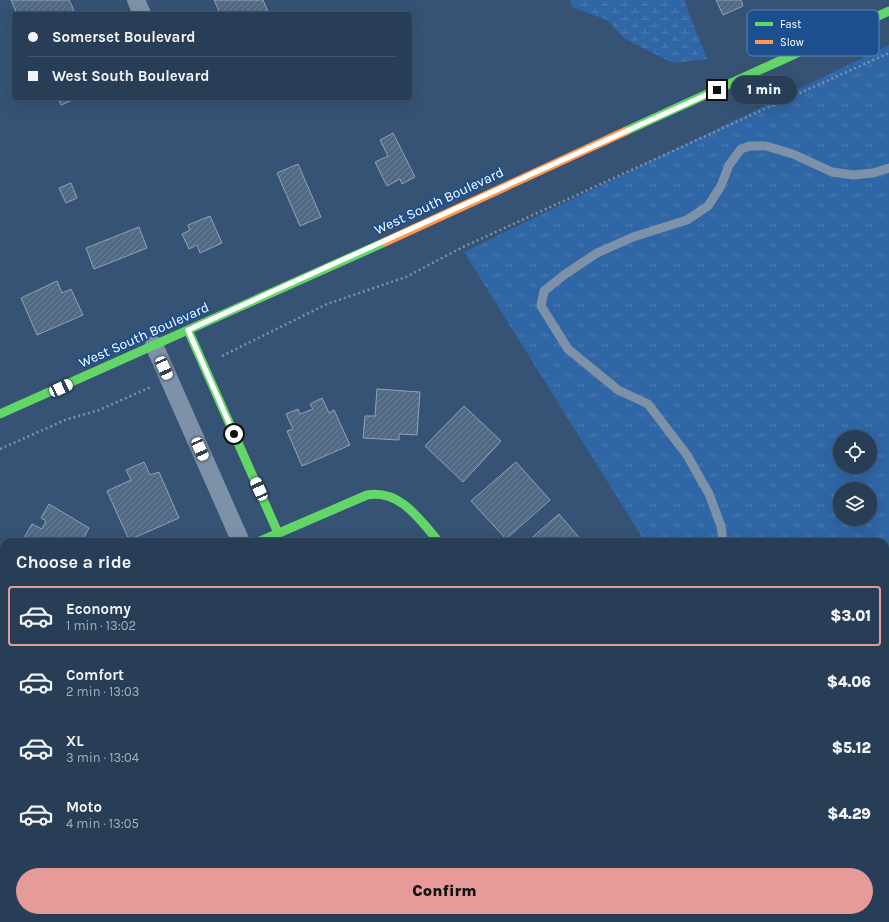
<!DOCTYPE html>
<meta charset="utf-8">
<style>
body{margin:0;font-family:Karla,sans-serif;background:#344961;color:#f1f3f6;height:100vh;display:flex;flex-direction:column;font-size:15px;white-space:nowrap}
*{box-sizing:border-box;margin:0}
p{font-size:13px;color:#a5aeba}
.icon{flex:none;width:22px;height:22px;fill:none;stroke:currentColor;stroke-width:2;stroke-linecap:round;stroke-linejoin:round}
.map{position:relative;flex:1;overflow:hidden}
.details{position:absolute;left:0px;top:538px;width:889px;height:384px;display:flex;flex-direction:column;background:#283e57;border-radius:12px 12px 0 0;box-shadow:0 4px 16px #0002,0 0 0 1px #44576d}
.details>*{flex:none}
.banner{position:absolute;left:12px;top:12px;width:400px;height:88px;border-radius:4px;box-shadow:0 4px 16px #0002,0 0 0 1px #44576d;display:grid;align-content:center;height:88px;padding:0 16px;background:#283e57}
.buttons{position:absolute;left:833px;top:430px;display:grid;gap:8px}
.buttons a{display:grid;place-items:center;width:44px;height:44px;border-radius:50%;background:#283e57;box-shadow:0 4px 16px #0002,0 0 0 1px #44576d;font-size:20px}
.end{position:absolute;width:18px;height:18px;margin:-9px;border:5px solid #fff;background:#111;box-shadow:0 0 0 2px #111}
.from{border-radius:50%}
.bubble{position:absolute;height:28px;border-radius:14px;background:#283e57;box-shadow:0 4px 16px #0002,0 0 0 1px #44576d;font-size:13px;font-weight:800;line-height:28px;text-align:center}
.car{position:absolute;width:12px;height:24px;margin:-12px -6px;border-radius:5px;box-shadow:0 0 3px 1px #0007;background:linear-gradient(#fff 24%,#345 0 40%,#fff 0 76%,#345 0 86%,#fff 0)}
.banner b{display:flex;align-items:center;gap:14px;height:38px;font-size:15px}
.banner b+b{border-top:1px solid #44576d}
.banner i{width:10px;height:10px;background:#f1f3f6}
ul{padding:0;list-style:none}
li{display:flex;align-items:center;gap:12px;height:60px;margin:0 8px 6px;padding:0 8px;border:2px solid transparent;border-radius:4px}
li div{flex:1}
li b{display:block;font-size:15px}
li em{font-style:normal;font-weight:800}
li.current{border-color:#e69b98}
li>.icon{width:36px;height:36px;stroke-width:1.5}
h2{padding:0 16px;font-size:18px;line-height:48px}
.action{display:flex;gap:8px;margin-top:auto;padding:8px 16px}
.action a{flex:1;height:46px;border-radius:24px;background:#e69b98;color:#111;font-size:16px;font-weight:800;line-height:46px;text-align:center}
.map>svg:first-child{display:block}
.grass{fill:url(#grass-tufts);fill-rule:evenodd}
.wetland{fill:url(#wetland-marsh)}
.building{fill:url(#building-hatch);stroke:#92a2b6}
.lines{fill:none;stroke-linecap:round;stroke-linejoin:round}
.path{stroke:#7d92a8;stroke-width:2.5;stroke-dasharray:2 3;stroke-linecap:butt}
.lane{stroke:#7d92a8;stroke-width:9}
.street{stroke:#7d92a8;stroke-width:18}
.fast{stroke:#63d668;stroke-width:9}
.slow{stroke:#ff974d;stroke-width:9}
.route{stroke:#fff;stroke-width:5}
.labels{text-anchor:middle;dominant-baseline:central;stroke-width:3.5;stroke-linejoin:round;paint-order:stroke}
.street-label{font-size:14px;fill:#fff;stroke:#1b4f8f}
.key{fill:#1b4f8f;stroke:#5f84b1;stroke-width:1}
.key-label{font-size:11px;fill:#fff}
</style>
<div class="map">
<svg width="889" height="922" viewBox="0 0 889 922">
<defs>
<pattern id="grass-tufts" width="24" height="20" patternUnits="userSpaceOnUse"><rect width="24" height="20" fill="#2f66a5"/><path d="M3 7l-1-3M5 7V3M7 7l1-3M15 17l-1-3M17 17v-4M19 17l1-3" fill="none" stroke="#4e7db2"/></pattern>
<pattern id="wetland-marsh" width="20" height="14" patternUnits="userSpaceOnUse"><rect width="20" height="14" fill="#2f66a5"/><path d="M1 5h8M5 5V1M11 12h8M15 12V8" fill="none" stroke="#4e7db2"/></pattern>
<pattern id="building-hatch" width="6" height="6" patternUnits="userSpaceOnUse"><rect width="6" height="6" fill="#526984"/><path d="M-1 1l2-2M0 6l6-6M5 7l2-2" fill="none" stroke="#6c8096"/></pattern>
</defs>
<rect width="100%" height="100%" fill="#365274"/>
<path class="grass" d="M889 45V922H882L880 918H885V542H645L464 252ZM840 437H870V467H840ZM840 489H870V519H840Z"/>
<path class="wetland" d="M570 0H684L707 59 673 63 625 39 607 20 572 7Z"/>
<g class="building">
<path d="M11 0H69L74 10 65 14H17Z"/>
<path d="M214 0H263L269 14H213L219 11Z"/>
<path d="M716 0H741L743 6 723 15Z"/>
<path d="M58 98H77L61 105Z"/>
<path d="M393 133 415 177 402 184 400 179 387 186 375 162 388 156 380 140Z"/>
<path d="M298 164 321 217 300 226 277 173Z"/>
<path d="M71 183 77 198 66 203 59 188Z"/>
<path d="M210 216 222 243 200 253 197 245 189 249 182 234 190 230 188 225Z"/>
<path d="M139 227 147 248 94 269 86 248Z"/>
<path d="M57 281 62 293 71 289 83 315 37 335 21 298Z"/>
<path d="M377 389 420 392 417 435 399 434V440L363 438 365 416H375Z"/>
<path d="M322 398 329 413 334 410 350 445 302 466 287 431 293 429 286 414 298 409 300 414 313 409 310 404Z"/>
<path d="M464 406 501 441 463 482 425 446Z"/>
<path d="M144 462 150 475 159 472 179 518 129 540 107 491 131 480 126 470Z"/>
<path d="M516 462 550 500 506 539 471 501Z"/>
<path d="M49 504 89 528 82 541 84 542 22 541 32 524 42 529 46 521 41 518Z"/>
<path d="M559 514 583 542H527Z"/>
<path d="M0 725 4 734V749L0 751Z"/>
<path d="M260 918H316L309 922H262Z"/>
<path d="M425 918H481L483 922H426Z"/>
<path d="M560 918H617L618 922H562Z"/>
<path d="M725 918H783L784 922H726Z"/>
</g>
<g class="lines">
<g class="path">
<path d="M222 356 327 304 406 277 463 247 780 102 889 53"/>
<path d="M0 449 65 420 99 410 151 387"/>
</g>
<g class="lane">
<path d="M723 542 721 526 709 494 687 455 648 404 618 390 568 349 541 306 544 291 564 275 597 253 633 237 687 220 708 206 721 186 729 165 741 149 750 146H766L793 154 832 172 853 175 873 173 889 168"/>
<path d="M0 586 4 588"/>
<path d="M0 710 4 716"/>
<path d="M885 889 889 897"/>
</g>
<g class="street">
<path d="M136 0 142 14"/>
<path d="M154 345 241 542"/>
<path d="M372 918 374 922"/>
<path d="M670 918 671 922"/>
</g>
<g class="fast">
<path d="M626 131 889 11"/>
<path d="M188 330 278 533"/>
<path d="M0 414 385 242"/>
<path d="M258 542 367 495C400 489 420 520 439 542"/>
</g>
<path class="slow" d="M385 242 626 131"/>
</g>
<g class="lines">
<path class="route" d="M234 434 188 330 717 90"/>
</g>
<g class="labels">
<g class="street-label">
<text transform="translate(439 201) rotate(-25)">West South Boulevard</text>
<text transform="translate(144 335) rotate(-24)">West South Boulevard</text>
</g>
</g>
<rect x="747" y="10" width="132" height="46" rx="6" class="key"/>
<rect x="755" y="22" width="18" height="4" fill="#63d668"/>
<rect x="755" y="40" width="18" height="4" fill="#ff974d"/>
<g class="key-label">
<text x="780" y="28">Fast</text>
<text x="780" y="46">Slow</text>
</g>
</svg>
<div class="buttons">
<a><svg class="icon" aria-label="locate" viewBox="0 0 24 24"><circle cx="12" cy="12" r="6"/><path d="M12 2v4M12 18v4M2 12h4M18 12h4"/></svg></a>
<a><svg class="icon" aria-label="layers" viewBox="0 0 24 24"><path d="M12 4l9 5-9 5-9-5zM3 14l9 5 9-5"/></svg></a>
</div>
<i class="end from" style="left:234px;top:434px"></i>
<i class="end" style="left:717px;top:90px"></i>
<div class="bubble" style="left:731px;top:76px;width:66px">1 min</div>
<i class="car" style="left:164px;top:368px;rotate:156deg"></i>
<i class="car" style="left:61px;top:388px;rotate:65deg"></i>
<i class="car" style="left:200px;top:449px;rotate:156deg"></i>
<i class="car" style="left:259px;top:489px;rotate:336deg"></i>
<div class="banner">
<b><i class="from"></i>Somerset Boulevard</b>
<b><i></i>West South Boulevard</b>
</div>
<section class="details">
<h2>Choose a ride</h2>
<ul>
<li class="current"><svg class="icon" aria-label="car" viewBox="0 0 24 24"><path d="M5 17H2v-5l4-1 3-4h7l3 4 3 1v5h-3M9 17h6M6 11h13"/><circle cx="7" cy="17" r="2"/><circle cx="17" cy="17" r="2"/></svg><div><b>Economy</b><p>1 min · 13:02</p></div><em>$3.01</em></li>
<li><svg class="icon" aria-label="car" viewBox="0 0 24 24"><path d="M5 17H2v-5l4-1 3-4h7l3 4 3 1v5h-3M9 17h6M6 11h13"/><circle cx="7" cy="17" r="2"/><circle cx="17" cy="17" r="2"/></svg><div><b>Comfort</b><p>2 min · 13:03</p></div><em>$4.06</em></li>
<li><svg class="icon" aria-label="car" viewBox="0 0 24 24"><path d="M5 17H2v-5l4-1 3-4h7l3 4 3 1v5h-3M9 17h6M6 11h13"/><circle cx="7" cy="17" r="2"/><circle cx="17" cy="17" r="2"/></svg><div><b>XL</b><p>3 min · 13:04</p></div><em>$5.12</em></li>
<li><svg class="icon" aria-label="car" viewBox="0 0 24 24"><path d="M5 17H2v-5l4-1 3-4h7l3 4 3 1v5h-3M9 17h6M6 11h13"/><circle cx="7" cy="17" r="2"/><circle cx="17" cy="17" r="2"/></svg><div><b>Moto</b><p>4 min · 13:05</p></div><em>$4.29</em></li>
</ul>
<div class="action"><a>Confirm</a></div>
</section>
</div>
